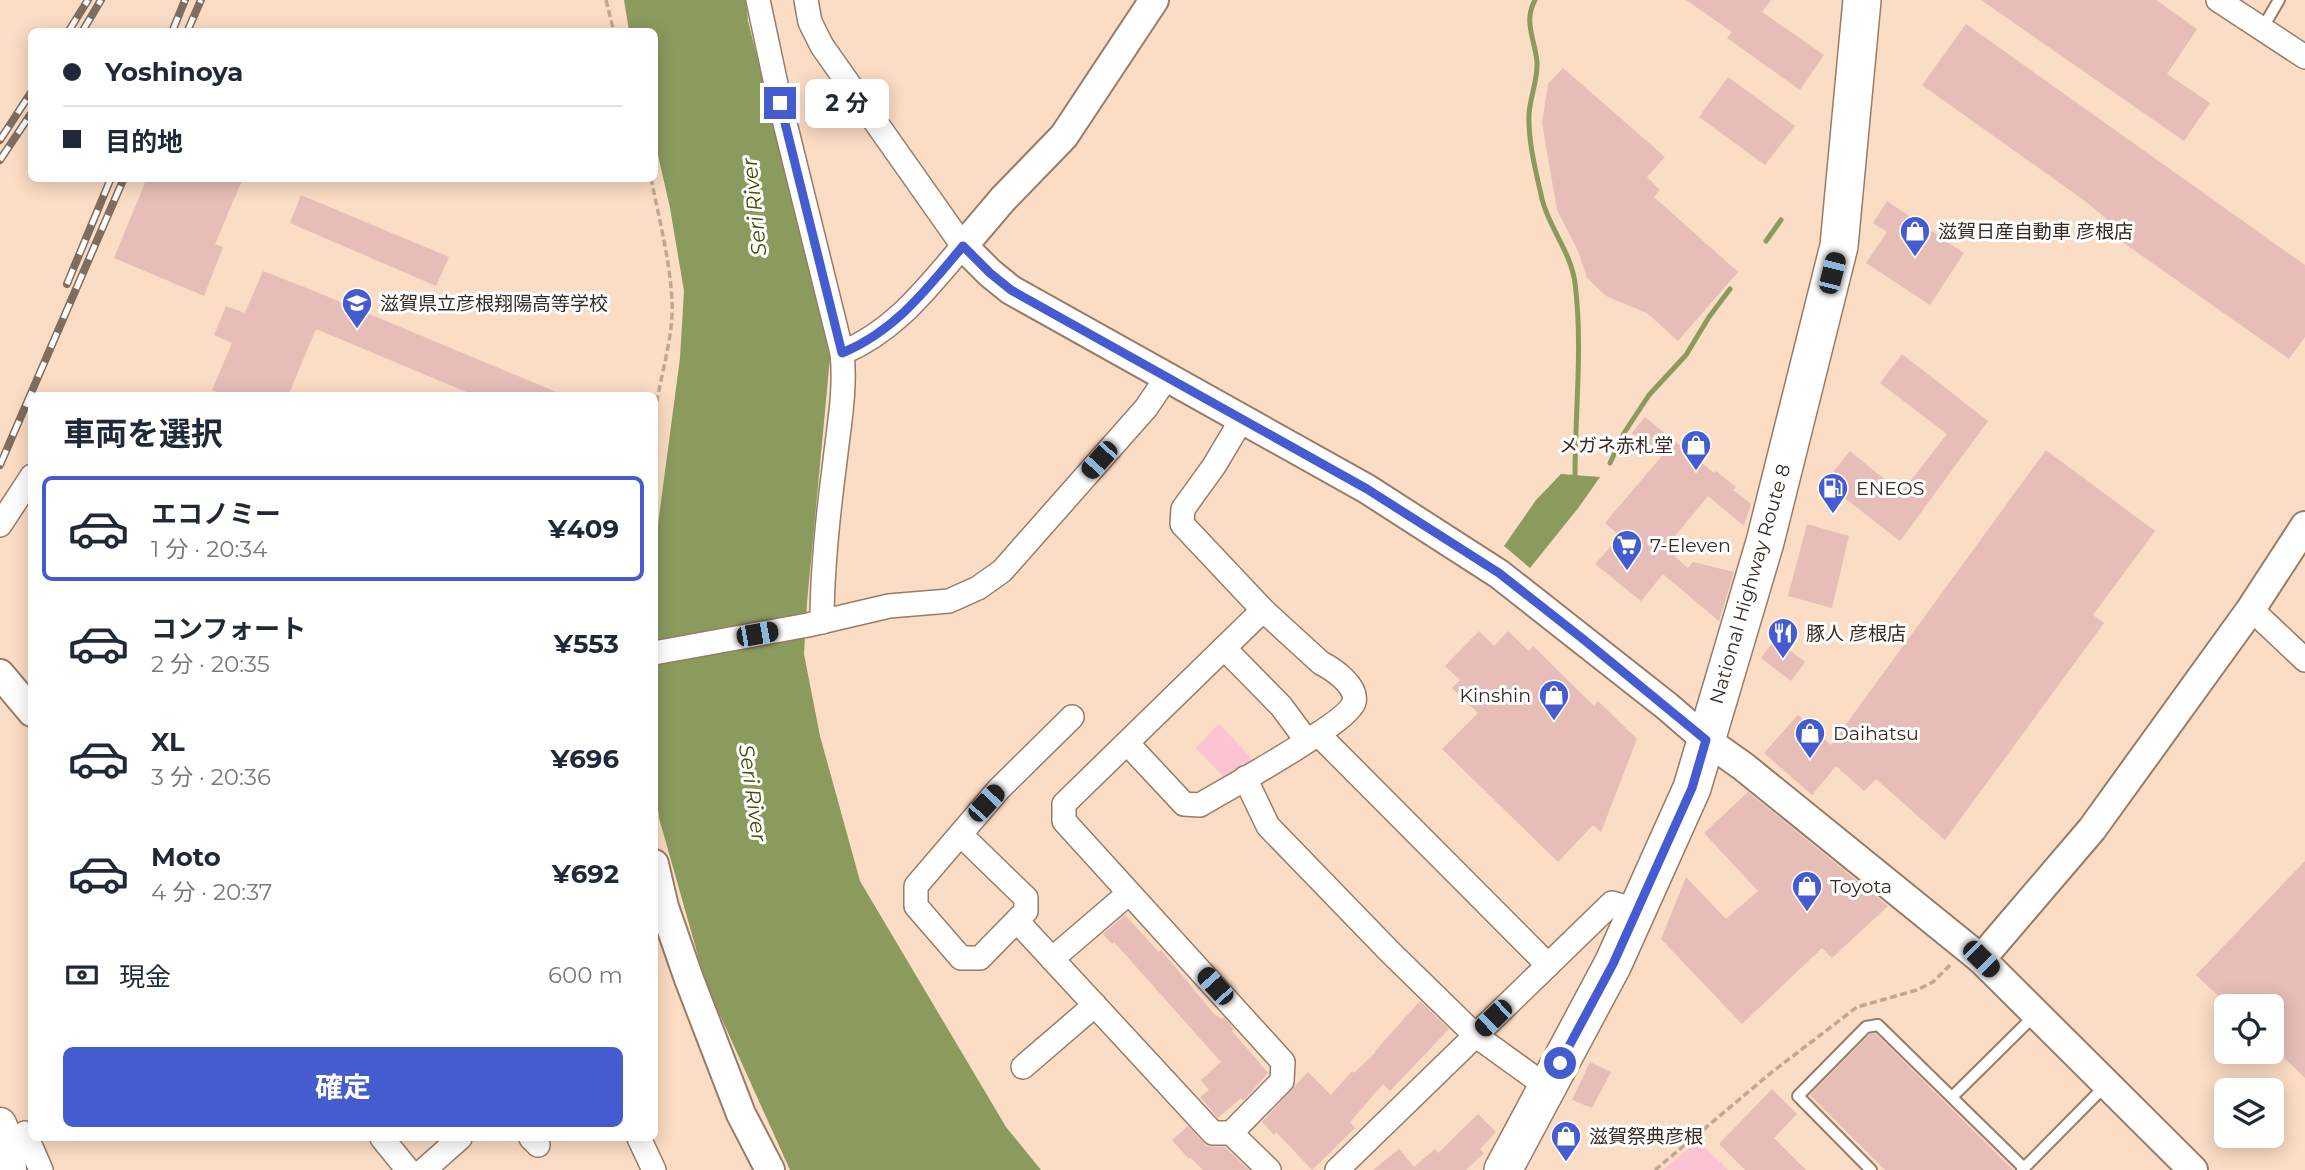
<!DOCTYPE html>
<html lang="ja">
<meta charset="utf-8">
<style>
body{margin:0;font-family:Montserrat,"Noto Sans JP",sans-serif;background:#f6f6f7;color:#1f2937;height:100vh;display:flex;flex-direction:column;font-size:26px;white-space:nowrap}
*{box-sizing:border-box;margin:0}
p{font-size:23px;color:#747a83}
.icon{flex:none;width:38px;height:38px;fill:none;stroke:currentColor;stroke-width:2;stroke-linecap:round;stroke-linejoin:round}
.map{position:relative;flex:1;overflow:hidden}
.panel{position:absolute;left:28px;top:392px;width:630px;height:749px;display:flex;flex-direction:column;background:#fff;border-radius:10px;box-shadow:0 4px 18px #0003}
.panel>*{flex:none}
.guide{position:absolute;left:28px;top:28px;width:630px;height:154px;border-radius:10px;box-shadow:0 4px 18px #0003;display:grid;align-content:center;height:154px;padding:0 35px;background:#fff}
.fabs{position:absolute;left:2214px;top:994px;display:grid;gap:14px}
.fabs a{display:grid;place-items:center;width:70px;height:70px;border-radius:10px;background:#fff;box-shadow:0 4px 18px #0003;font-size:35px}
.end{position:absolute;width:32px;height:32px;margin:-16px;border:9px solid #455cd0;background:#fff;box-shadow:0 0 0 4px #fff}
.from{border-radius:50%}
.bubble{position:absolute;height:49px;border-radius:10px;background:#fff;box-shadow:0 4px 18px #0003;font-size:23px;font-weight:700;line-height:49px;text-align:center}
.car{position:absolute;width:21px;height:42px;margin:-21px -10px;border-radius:9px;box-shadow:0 0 5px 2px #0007;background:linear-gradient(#222 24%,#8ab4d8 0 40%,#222 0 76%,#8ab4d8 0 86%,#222 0)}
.guide b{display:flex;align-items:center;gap:24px;height:66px;font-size:26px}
.guide b+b{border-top:2px solid #e0e1e3}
.guide i{width:18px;height:18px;background:#1f2937}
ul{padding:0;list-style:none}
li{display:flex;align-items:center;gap:21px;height:105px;margin:0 14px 10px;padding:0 21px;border:4px solid transparent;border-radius:10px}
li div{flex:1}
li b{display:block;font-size:26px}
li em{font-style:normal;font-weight:700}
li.on{border-color:#455cd0}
li>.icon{width:63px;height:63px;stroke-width:1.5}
h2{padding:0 35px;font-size:32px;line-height:84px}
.pay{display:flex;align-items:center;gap:18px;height:77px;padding:0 35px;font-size:26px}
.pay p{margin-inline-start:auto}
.button{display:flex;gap:14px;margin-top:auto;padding:14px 35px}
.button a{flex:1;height:80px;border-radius:10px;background:#455cd0;color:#fff;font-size:28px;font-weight:700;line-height:80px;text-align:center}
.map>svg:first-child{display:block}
.green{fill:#fcc3d3}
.water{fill:#8b9b5e}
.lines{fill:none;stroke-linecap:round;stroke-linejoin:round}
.stream{stroke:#8b9b5e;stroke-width:5}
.building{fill:#e6beb7}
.service-casing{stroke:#987c66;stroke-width:14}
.minor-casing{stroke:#987c66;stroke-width:26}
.tertiary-casing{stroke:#987c66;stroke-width:32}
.secondary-casing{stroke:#987c66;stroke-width:35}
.trunk-casing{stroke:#987c66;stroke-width:40}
.path{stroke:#c0a793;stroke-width:3.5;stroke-dasharray:7 3.5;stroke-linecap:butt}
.service{stroke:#fff;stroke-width:10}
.minor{stroke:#fff;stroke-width:23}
.tertiary{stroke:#fff;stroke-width:28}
.secondary{stroke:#fff;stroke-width:32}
.trunk{stroke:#fff;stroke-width:37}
.rail-casing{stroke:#806d5e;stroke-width:8}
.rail{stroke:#fff;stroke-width:5;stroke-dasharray:16;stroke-linecap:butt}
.route{stroke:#455cd0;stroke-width:9}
.labels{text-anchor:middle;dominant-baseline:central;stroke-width:6;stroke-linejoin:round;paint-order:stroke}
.poi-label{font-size:19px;fill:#372b22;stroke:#fff;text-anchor:start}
.street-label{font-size:19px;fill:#372b22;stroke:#fff}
.water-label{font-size:21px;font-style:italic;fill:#424f06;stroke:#fff}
</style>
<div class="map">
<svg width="2305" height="1170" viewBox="0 0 2305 1170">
<rect width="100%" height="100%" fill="#fbdcc4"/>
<g class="green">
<path d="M1219 724 1255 762 1226 779 1196 748Z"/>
<path d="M1698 1141 1728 1170H1663Z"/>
</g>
<g class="water">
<path d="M624 0H746L748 21 795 206 830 358 807 603 804 654 820 736 860 881 1006 1127 1041 1170H790L706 984 659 818 654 777 655 547 680 358 684 291 670 208 655 142 654 32 629 31Z"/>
<path d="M1561 474 1600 477 1579 507 1530 568 1504 546 1536 500Z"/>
</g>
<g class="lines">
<g class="stream">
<path d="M1535 0C1523 22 1535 39 1537 62 1538 80 1530 97 1529 114 1528 142 1536 172 1542 199 1549 228 1571 252 1575 283 1583 346 1575 411 1575 475"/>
<path d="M1766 241 1781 220"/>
<path d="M1610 463 1624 433 1649 395 1686 355 1709 317 1730 289"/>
</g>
</g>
<g class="building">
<path d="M1686 0H1771L1762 12 1824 55 1800 90 1727 38 1732 32Z"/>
<path d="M1981 0H2156L2197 29 2167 74 2210 103 2184 141Z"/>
<path d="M1966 24 2305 265V337L2289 359 2101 227 2108 220 2085 201 1922 85Z"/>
<path d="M1563 68 1665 157 1647 177 1660 190 1654 197 1738 272 1678 341 1647 313 1606 296 1587 278 1578 251 1557 210 1542 123 1548 84Z"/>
<path d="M1728 77 1795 126 1765 165 1699 117Z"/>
<path d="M147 178H243L215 244 223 247 204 296 114 258Z"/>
<path d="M301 195 449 257 436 286 290 223Z"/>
<path d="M1887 201 1964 253 1930 305 1866 263 1887 232 1873 223Z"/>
<path d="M263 271 319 293 566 396H476L316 329 288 396H225L212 390 232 343 214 335 226 306 245 313Z"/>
<path d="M1902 354 1988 421 1900 541 1842 496 1844 494 1826 481 1850 451 1901 493 1947 434 1880 383Z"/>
<path d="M1645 417 1714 473 1716 471 1736 487 1733 490 1751 504 1744 526 1708 496 1665 548 1688 568 1693 562 1734 572 1719 621 1663 574 1641 601 1595 564 1620 536 1605 523 1661 457 1632 433Z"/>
<path d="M2046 450 2155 531 2093 615 2104 623 1945 840 1876 779 1864 791 1836 766 1812 795 1764 753 1798 715 1831 745Z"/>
<path d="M1807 524 1849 536 1832 608 1788 596Z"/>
<path d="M1479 631 1494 646 1508 631 1529 651 1533 646 1594 706 1598 701 1637 739 1601 832 1593 825 1558 862 1442 749 1478 713 1452 688 1460 680 1445 666Z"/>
<path d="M1775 639 1805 662 1791 681 1761 658Z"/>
<path d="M1748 792 1888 906 1832 958 1822 948 1742 1024 1661 939 1686 877 1726 919 1758 891 1704 833Z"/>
<path d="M2305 861V1078L2272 1046V1006H2229L2196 975Z"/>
<path d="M1125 915 1159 952 1161 950 1215 1015 1222 1019 1224 1017 1234 1029 1232 1031 1268 1073 1243 1101 1241 1098 1218 1118 1200 1097 1209 1090 1201 1080 1221 1062 1114 942 1112 944 1103 934Z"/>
<path d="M1420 1001 1449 1029 1390 1091 1383 1084 1350 1122 1355 1128 1312 1170 1276 1132 1274 1135 1262 1122 1308 1072 1331 1095 1352 1071 1354 1073 1376 1052 1375 1051Z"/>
<path d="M1875 1033 1887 1045 2013 1170H1885L1810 1095 1870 1034Z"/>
<path d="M1590 1062 1611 1072 1592 1108 1572 1100Z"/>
<path d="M1772 1089 1797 1114 1774 1138 1806 1170H1745L1719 1144Z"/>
<path d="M1478 1114 1496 1132 1480 1149 1484 1153 1466 1170H1373L1399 1149 1414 1167 1435 1149 1438 1153Z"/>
<path d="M1188 1126 1207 1146 1225 1147 1249 1170H1203L1190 1157 1189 1159 1172 1140Z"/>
</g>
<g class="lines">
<g class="service-casing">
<g id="service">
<path d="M2262 29 2279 0"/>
<path d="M1952 1097 2035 1015"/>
<path d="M1871 1170 1798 1096 1866 1027 1878 1025 2024 1168"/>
<path d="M2022 1170 2106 1085"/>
</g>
</g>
<g class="minor-casing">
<g id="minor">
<path d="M758 0 780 103 842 353C846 389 839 425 835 461 828 514 822 568 822 622"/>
<path d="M806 0 810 22 822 46 963 246C926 289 895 331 842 353"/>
<path d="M2218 0 2305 57"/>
<path d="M0 525 32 476"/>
<path d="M2251 609 2305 660"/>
<path d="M1224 648 1281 706 1307 741"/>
<path d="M654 653 808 625 889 606 949 601 978 588 1002 571 1146 408 1167 377"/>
<path d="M1318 734 1548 965"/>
<path d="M1127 743 1184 804 1200 805C1225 790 1348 723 1354 702 1358 686 1333 669 1321 663L1263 610 1182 524 1183 509 1214 466 1242 419"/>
<path d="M1245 778 1268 826 1390 952 1475 1035 1547 1087"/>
<path d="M961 835 1026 898V911L980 958H961L916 906V886L999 789 1072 717"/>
<path d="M1017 921 1213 1133H1231L1269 1170"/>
<path d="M1052 959 1129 893"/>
<path d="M1023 1067 1095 1005"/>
<path d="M25 1133 41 1170"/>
<path d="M1231 1133 1282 1081 1283 1062 1064 821V804L1263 610"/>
<path d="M382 1138 408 1170"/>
<path d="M531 1138 538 1145"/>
<path d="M639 1138 654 1170"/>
<path d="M424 1170 460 1138"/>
<path d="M1337 1170 1612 903 1637 910"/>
</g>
</g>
<g class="tertiary-casing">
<g id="tertiary">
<path d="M1154 0 1064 136 1003 199 963 246 990 273 1011 290 1367 489 1499 574 1668 707 1706 740 1744 767 1981 959 2193 1170"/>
<path d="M0 674 32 712"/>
<path d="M654 864 664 907 689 979 741 1114 770 1170"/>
<path d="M1981 959 2092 829 2251 609 2305 526"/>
</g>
</g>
<g class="secondary-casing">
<path id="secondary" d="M0 1124 8 1143 10 1170"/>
</g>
<g class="trunk-casing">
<path id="trunk" d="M1503 1170 1613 964 1692 788 1765 542 1839 246 1862 0"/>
</g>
<g class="path">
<path d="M606 0 614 32"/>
<path d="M651 178C659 219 670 260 672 301 674 342 657 383 654 424"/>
<path d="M1655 1170 1772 1072 1857 1007 1917 990 1933 982 1951 964"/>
</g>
<use href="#service" class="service"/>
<use href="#minor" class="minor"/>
<use href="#tertiary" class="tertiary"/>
<use href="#secondary" class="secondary"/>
<use href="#trunk" class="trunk"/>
<g class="rail-casing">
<g id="rail">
<path d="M68 32 88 0"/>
<path d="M82 32 101 0"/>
<path d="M172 32 185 0"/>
<path d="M187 32 201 0"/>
<path d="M0 140 32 91"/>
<path d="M0 160 32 112"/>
<path d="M67 284 111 178"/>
<path d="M0 465 124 178"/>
</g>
</g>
<use href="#rail" class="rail"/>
</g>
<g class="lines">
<path class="route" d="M780 103 842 353C895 331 927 289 963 246L990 273 1011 290 1367 489 1499 573 1583 639 1706 740 1692 788 1613 964 1560 1063"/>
</g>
<defs>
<g id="shop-pin" transform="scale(1.575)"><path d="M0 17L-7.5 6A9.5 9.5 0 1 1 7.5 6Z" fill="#455cd0" stroke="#fff"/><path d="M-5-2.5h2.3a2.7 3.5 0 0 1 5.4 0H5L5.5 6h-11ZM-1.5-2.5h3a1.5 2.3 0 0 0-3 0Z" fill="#fff"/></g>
<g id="school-pin" transform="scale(1.575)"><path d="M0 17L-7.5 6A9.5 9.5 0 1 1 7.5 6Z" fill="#455cd0" stroke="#fff"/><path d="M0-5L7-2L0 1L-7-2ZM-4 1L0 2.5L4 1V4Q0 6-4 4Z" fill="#fff"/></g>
<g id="fuel-pin" transform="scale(1.575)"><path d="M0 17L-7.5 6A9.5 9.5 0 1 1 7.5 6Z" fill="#455cd0" stroke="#fff"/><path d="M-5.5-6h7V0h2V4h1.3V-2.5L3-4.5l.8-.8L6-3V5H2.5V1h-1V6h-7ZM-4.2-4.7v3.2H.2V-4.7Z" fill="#fff"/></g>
<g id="supermarket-pin" transform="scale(1.575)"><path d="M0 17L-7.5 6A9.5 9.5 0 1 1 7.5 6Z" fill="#455cd0" stroke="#fff"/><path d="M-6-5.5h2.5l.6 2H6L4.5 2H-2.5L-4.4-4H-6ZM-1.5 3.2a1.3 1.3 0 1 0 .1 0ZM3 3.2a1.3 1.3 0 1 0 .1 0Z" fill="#fff"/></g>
<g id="restaurant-pin" transform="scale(1.575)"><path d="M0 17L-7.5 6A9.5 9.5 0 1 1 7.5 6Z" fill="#455cd0" stroke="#fff"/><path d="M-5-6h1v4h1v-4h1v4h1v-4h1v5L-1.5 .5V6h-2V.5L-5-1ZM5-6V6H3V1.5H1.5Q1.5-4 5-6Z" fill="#fff"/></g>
</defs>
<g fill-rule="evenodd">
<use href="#shop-pin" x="1915" y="231"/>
<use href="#school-pin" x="357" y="303"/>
<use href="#shop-pin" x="1696" y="445"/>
<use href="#fuel-pin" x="1833" y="488"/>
<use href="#supermarket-pin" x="1627" y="545"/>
<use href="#restaurant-pin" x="1783" y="633"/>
<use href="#shop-pin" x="1554" y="695"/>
<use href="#shop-pin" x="1810" y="733"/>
<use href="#shop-pin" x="1807" y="886"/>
<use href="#shop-pin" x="1566" y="1136"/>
</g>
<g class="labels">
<g class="poi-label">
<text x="1938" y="231">滋賀日産自動車 彦根店</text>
<text x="380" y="303">滋賀県立彦根翔陽高等学校</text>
<text x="1673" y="445" text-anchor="end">メガネ赤札堂</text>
<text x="1856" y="488">ENEOS</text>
<text x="1650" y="545">7-Eleven</text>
<text x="1806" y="633">豚人 彦根店</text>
<text x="1531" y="695" text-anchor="end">Kinshin</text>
<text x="1833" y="733">Daihatsu</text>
<text x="1830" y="886">Toyota</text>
<text x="1589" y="1136">滋賀祭典彦根</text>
</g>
<g class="street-label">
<text transform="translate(1750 584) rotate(-74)">National Highway Route 8</text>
</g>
<g class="water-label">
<text transform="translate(754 207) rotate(-96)">Seri River</text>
<text transform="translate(753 793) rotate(82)">Seri River</text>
</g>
</g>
</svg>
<div class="fabs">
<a><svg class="icon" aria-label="locate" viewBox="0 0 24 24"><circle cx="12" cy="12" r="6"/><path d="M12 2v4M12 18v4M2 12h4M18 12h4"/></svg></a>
<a><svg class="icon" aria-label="layers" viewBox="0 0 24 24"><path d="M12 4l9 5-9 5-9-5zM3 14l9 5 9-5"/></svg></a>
</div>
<i class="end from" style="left:1560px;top:1063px"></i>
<i class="end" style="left:780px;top:103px"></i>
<div class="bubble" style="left:805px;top:79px;width:84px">2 分</div>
<i class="car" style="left:1832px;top:273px;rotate:14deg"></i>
<i class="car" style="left:1099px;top:460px;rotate:222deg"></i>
<i class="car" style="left:757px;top:634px;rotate:80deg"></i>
<i class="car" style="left:986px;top:803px;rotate:43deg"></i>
<i class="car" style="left:1981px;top:959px;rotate:135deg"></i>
<i class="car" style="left:1215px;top:986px;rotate:318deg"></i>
<i class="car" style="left:1493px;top:1018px;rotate:226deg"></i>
<div class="guide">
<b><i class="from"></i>Yoshinoya</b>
<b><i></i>目的地</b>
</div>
<section class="panel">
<h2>車両を選択</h2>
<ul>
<li class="on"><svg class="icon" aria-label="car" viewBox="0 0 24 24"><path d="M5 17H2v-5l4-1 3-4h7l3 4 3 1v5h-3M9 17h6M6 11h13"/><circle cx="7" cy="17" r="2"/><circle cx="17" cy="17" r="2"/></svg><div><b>エコノミー</b><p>1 分 · 20:34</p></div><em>¥409</em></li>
<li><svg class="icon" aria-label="car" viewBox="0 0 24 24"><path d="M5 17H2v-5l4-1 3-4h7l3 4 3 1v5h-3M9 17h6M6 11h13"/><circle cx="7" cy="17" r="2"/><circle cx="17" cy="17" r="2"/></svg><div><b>コンフォート</b><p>2 分 · 20:35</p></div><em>¥553</em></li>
<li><svg class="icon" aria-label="car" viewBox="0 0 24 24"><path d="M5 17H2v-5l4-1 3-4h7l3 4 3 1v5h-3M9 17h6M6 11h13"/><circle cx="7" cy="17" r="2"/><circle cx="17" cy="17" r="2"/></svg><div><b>XL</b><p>3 分 · 20:36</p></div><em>¥696</em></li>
<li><svg class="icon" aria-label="car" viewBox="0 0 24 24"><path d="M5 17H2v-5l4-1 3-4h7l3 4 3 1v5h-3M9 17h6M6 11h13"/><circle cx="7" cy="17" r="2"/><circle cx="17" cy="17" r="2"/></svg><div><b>Moto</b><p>4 分 · 20:37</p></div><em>¥692</em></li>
</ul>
<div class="pay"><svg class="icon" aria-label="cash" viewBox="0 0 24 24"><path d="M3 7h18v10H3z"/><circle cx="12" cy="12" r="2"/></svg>現金<p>600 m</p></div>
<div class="button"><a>確定</a></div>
</section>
</div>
